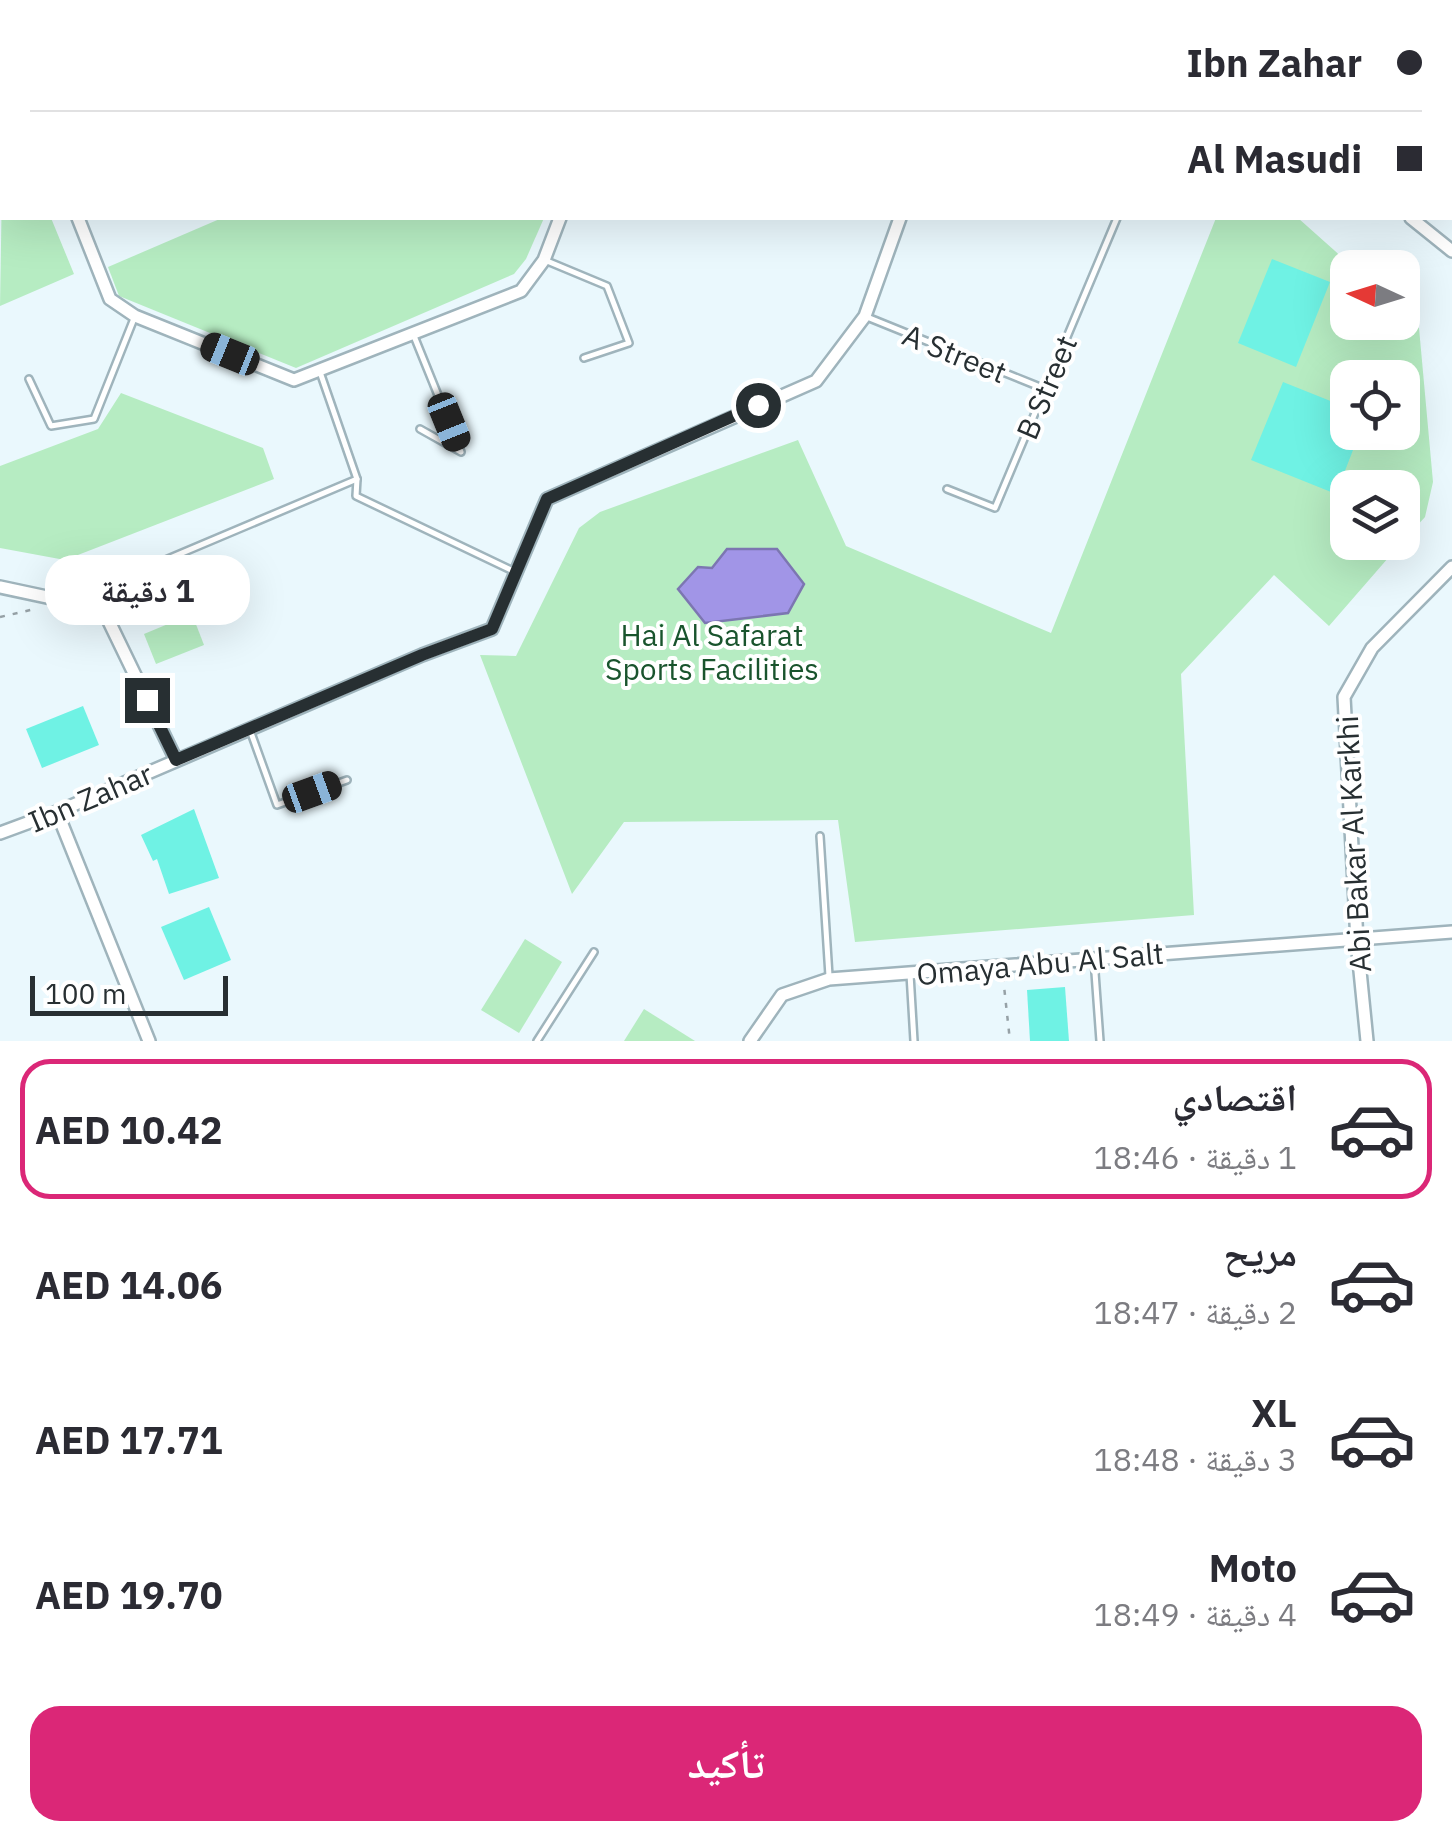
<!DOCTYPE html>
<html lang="ar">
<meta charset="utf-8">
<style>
body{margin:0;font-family:"IBM Plex Sans","Noto Naskh Arabic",sans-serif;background:#f7f7f7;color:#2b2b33;direction:rtl;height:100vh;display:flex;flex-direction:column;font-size:38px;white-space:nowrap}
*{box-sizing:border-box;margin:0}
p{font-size:32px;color:#7c7c81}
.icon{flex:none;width:55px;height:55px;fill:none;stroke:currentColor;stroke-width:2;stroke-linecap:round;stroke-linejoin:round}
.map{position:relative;height:1041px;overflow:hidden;direction:ltr}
.sheet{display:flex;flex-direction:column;background:#fff;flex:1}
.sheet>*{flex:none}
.top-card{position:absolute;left:0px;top:0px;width:1452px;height:220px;box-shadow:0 10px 40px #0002;direction:rtl;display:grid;align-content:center;height:220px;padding:0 30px;background:#fff}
.needle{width:65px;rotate:274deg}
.buttons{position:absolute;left:1330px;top:250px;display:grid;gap:20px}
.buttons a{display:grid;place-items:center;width:90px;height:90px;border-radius:20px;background:#fff;box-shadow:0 10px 40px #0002;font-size:50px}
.scale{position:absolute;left:30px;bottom:25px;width:198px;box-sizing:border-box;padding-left:10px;border:5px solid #272f32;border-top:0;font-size:28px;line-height:35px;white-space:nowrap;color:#272f32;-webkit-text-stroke:8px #fff;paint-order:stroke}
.end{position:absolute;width:45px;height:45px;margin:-22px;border:12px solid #272f32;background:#fff;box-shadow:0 0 0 5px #fff}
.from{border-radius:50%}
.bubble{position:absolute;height:70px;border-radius:30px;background:#fff;box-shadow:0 10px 40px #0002;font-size:32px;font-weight:800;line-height:70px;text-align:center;direction:rtl}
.car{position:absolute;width:30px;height:60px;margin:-30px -15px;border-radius:12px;box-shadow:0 0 8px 2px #0007;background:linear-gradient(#222 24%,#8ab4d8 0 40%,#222 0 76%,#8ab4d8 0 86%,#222 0)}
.top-card b{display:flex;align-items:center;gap:35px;height:95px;font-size:38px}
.top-card b+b{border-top:2px solid #e1e1e2}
.top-card i{width:25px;height:25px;background:#2b2b33}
ul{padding:18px 0 0;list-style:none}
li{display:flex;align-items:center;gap:30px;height:140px;margin:0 20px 15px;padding:0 10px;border:5px solid transparent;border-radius:30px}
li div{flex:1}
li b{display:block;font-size:38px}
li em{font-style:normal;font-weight:800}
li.selected{border-color:#db2777}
li>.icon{width:90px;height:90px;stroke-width:1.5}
.cta{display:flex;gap:20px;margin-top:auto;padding:20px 30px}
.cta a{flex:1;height:115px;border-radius:30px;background:#db2777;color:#fff;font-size:40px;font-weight:800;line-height:115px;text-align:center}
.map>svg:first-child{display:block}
.green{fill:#b6ecc2;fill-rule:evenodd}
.water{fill:#a195e7;stroke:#7c76b1;stroke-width:2.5}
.building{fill:#6ff2e4}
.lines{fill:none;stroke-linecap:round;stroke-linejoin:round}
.service-casing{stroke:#9fb4bc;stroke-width:10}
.minor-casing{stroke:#9fb4bc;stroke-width:16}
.path{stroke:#96a1a6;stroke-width:2.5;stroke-dasharray:5 8;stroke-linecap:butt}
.service{stroke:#fff;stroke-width:5}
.minor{stroke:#fff;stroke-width:11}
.route{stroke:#272f32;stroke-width:12}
.labels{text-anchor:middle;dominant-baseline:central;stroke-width:8;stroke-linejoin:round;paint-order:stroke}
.street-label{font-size:30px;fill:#272f32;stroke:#fff}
.park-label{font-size:30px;fill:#19542d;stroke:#fff}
</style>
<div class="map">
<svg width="1452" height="1041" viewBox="0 0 1452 1041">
<rect width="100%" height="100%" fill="#eaf8fd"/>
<g class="green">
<path d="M2 183V218H51L74 274 0 306Z"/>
<path d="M222 218H544L526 259 514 274 296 368 119 296 108 267Z"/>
<path d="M1216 218H1298L1353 267 1348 268V322H1402L1403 313 1419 328 1433 482 1425 517 1402 542V488H1348V542H1402L1329 626 1274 575 1181 674 1194 915 855 942 838 820 624 822 572 894 480 655 516 656 579 528 600 512 798 440 846 546 1051 633ZM1348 378H1402V432H1348Z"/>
<path d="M121 393 263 448 274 479 65 560 0 548V466L98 429Z"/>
<path d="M192 614 204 645 156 664 144 634Z"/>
<path d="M525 939 562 962 519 1033 481 1010Z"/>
<path d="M644 1009 695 1041H624Z"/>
</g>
<path class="water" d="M727 549H777L804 584 788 613 705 623 678 589 698 567 712 568Z"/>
<g class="building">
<path d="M1272 259 1330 282 1296 367 1238 343Z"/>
<path d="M1283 382 1348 408V432H1360L1336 494 1251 460Z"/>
<path d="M83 706 99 745 42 768 26 729Z"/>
<path d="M194 809 219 878 169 894 157 859 153 861 141 835Z"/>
<path d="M209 907 231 960 184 980 161 927Z"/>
<path d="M1065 987 1069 1041H1030L1027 990Z"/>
</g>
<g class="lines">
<g class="service-casing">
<g id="service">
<path d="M547 261 607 286 629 343 584 358"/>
<path d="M867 317 1045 389"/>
<path d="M414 336 461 452 420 429"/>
<path d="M320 372 357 479 356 496 513 571"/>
<path d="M29 379 51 426 94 419 135 316"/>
<path d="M947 489 995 508 1117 218"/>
<path d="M73 599 357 479"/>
<path d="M250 730 277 805 347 780"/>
<path d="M820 836 829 976"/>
<path d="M1094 959 1100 1041"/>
<path d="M910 974 914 1041"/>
<path d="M537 1041 594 952"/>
</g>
</g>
<g class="minor-casing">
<g id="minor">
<path d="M853 0 854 2"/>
<path d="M229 2 230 0"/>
<path d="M661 2 668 0"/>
<path d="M1367 2 1369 0"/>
<path d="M0 165 2 164"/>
<path d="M78 218 110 299 135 316 294 380 521 291 544 260 560 218"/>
<path d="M1411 218 1452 251"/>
<path d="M0 587 103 609 176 760"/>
<path d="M57 812 149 1041"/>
<path d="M0 833 57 812 422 655 492 629 547 499 816 381 865 316 900 218"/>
<path d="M750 1041 782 995 829 979 1452 932"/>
<path d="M1367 1041 1357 941 1344 697 1372 648 1452 567"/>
</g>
</g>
<g class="path">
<path d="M0 617 35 609"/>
<path d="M1003 977 1010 1041"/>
</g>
<use href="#service" class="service"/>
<use href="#minor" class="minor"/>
</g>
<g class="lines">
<path class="route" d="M147 700 176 760 422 655 492 629 547 499 758 405"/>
</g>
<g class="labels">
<g class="street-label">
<text transform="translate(955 353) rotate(22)">A Street</text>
<text transform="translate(1046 387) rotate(-67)">B Street</text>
<text transform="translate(90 797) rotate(-23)">Ibn Zahar</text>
<text transform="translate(1353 844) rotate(-93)">Abi Bakar Al Karkhi</text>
<text transform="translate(1040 963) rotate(-5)">Omaya Abu Al Salt</text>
</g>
<g class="park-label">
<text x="712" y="634">Hai Al Safarat<tspan x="712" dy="34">Sports Facilities</tspan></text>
</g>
</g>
</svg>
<div class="buttons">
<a><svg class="needle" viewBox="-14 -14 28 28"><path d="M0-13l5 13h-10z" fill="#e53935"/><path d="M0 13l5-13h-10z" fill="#7c7c81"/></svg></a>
<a><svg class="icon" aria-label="locate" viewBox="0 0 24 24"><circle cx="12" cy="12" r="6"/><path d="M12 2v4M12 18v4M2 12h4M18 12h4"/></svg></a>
<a><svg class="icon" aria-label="layers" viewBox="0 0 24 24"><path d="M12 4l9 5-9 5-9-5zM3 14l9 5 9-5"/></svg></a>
</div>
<div class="scale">100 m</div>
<i class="end from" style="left:758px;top:405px"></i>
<i class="end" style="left:147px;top:700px"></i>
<div class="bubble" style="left:45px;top:555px;width:205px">1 دقيقة</div>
<i class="car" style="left:230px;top:354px;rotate:292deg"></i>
<i class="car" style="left:449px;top:422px;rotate:158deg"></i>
<i class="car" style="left:312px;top:792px;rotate:70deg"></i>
<div class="top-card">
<b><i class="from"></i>Ibn Zahar</b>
<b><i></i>Al Masudi</b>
</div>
</div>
<section class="sheet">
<ul>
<li class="selected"><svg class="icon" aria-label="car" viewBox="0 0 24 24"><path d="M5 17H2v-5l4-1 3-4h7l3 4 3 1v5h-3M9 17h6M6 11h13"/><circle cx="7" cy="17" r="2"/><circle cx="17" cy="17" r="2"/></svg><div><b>اقتصادي</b><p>1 دقيقة · 18:46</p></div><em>AED 10.42</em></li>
<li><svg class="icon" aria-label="car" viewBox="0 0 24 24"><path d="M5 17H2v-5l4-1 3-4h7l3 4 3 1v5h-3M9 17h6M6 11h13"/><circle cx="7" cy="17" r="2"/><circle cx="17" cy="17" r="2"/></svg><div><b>مريح</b><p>2 دقيقة · 18:47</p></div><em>AED 14.06</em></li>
<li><svg class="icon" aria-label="car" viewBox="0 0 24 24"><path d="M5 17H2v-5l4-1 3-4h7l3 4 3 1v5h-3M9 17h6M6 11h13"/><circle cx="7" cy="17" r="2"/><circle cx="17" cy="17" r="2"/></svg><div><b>XL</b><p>3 دقيقة · 18:48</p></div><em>AED 17.71</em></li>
<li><svg class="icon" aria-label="car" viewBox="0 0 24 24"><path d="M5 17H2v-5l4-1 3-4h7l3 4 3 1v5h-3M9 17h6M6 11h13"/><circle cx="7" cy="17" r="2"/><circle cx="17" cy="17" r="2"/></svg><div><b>Moto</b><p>4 دقيقة · 18:49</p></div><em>AED 19.70</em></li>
</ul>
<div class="cta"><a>تأكيد</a></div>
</section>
